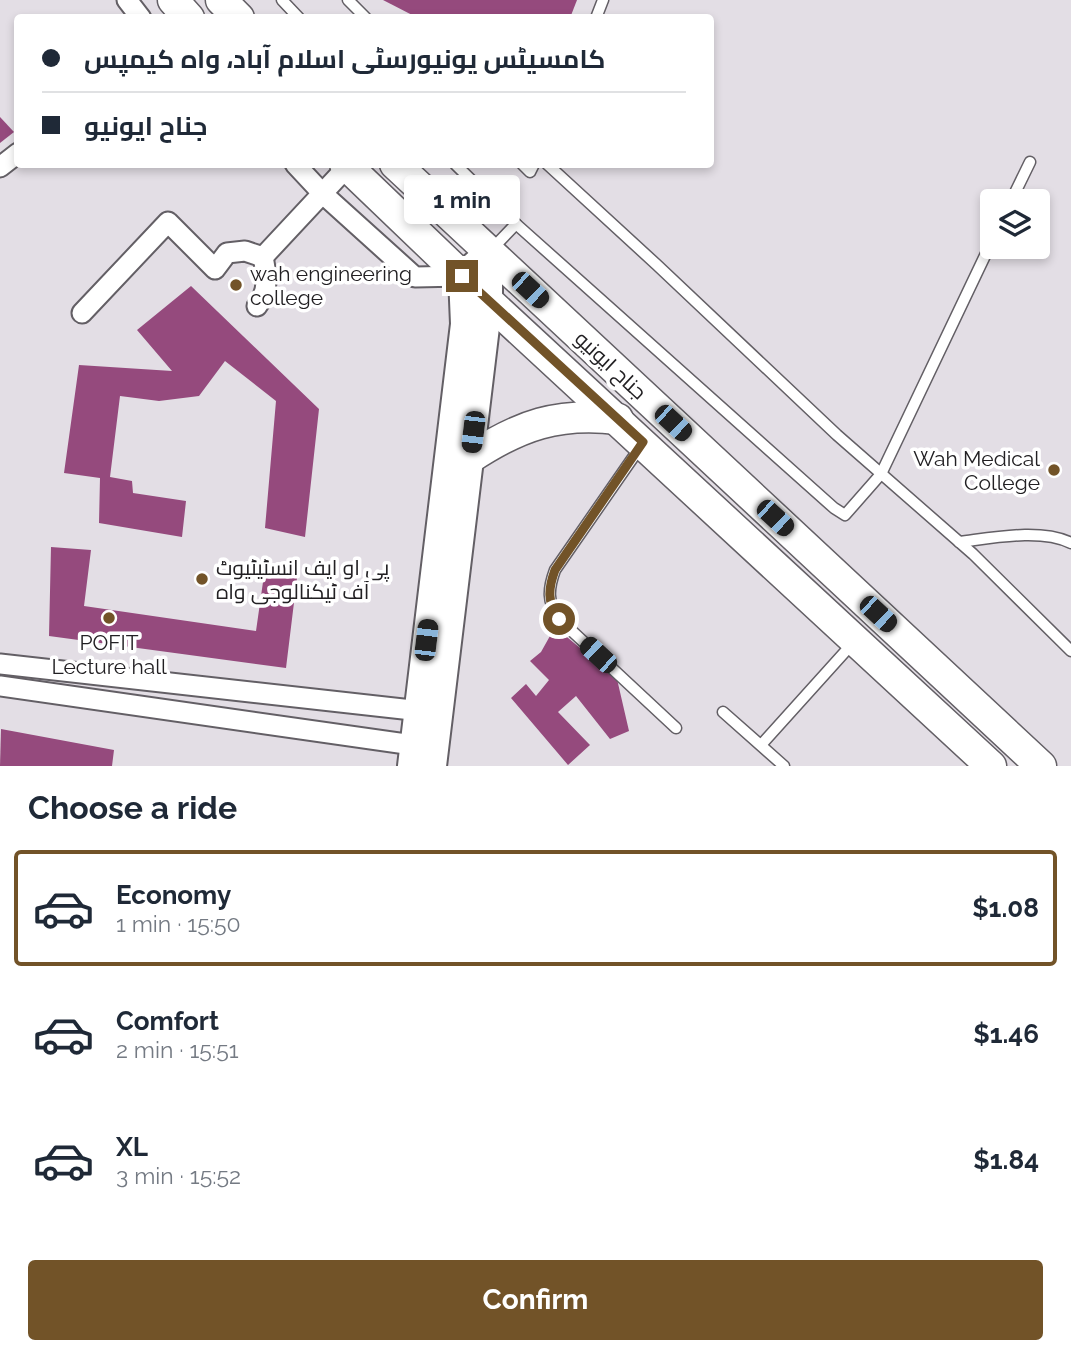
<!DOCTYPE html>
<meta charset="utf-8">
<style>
body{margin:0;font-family:Raleway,Cairo,sans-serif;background:#f2f2f3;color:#1f2937;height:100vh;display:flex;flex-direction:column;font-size:26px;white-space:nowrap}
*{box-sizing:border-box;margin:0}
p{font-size:23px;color:#747a83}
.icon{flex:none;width:38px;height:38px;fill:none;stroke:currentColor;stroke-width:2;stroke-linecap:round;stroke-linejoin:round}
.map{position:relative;height:766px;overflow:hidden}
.details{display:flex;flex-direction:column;background:#fff;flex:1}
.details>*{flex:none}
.banner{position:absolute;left:14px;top:14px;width:700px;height:154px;border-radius:7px;box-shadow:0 4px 10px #0003;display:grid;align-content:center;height:154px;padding:0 28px;background:#fff}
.buttons{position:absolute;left:980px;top:189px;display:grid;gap:14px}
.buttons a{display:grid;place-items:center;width:70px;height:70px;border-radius:7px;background:#fff;box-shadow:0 4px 10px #0003;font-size:35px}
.end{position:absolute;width:32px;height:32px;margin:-16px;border:9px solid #725328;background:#fff;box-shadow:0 0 0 4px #fff}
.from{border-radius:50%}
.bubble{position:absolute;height:49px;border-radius:7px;background:#fff;box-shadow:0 4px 10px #0003;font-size:23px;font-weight:700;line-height:49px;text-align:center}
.car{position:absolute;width:21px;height:42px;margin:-21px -10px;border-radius:9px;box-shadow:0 0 5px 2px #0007;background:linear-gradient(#222 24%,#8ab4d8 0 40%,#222 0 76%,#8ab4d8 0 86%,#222 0)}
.banner b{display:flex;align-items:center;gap:24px;height:66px;font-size:26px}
.banner b+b{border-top:2px solid #e0e1e3}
.banner i{width:18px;height:18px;background:#1f2937}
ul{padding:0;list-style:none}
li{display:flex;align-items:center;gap:21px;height:116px;margin:0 14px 10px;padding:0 14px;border:4px solid transparent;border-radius:7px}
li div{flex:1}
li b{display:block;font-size:26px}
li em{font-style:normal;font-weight:700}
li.active{border-color:#725328}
li>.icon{width:63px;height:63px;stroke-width:1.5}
h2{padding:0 28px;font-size:32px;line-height:84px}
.button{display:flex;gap:14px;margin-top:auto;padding:14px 28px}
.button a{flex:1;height:80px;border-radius:7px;background:#725328;color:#fff;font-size:28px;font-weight:700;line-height:80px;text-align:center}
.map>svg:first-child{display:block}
.building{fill:#954a7d}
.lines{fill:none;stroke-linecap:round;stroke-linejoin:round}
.lane-casing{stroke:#635f65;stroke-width:13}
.street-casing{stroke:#635f65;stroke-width:23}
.secondary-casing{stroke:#635f65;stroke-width:30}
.primary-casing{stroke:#635f65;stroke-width:33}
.lane{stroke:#fff;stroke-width:10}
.street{stroke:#fff;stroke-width:19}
.secondary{stroke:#fff;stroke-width:26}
.primary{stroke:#fff;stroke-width:30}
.route{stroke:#725328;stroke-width:9}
.poi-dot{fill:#725328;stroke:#fff;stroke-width:2.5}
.labels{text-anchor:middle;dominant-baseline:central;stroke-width:7;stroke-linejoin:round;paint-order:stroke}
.poi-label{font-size:21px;fill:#222023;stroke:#fff;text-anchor:start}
.street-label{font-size:21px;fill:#222023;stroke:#fff}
</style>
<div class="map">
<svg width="1071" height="766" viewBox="0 0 1071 766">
<rect width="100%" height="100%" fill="#e3dee5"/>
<g class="building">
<path d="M383 0H577L570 18H418Z"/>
<path d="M0 117 14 132 0 143Z"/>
<path d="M191 286 319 409 305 537 265 528 276 401 225 361 199 396 159 401 120 396 110 477 132 481 133 493 186 501 182 537 99 523 100 478 64 473 79 365 172 371 137 330Z"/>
<path d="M51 547 91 550 84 606 256 631 264 575 297 578 286 668 49 636Z"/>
<path d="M555 627 617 679 629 731 610 739 576 696 558 712 590 745 568 765 511 698 526 684 536 696 549 680 530 661 541 652Z"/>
<path d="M1 729 114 750 112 766H0Z"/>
</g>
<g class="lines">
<g class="lane-casing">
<g id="lane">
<path d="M282 0 299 18"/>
<path d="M348 0 366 18"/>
<path d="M596 18 603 0"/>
<path d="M455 164 516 224 834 508 845 515 881 474 992 241"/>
<path d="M522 164 530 172 534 164"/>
<path d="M547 164 657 265 837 435 973 554 1071 651"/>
<path d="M1011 201 1030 162"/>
<path d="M492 249 516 224"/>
<path d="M641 446 555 570C548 589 547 602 559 619L676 728"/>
<path d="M959 542C992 538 1041 528 1071 543"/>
<path d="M723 712 784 766"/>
<path d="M761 745 852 644"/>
</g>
</g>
<g class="street-casing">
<g id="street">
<path d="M127 0 141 18"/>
<path d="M295 164 323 194 415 277 462 276"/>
<path d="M0 167 18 153"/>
<path d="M257 306C269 291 267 276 263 257"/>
<path d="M82 313 168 222 215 269 227 253 245 251 263 257 347 167"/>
<path d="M0 664 430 712"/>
<path d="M0 686 427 747"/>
</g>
</g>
<g class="secondary-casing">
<g id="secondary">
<path d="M411 766 464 324 462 276 489 252"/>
<path d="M433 766 489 302V252"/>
</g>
</g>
<g class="primary-casing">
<g id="primary">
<path d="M173 0 189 18"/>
<path d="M221 0 239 18"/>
<path d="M345 164 489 302 991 766"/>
<path d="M395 164 1041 766"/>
<path d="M470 458C520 425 558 412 618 419"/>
</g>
</g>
<use href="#lane" class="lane"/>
<use href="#street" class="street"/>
<use href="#secondary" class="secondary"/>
<use href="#primary" class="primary"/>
</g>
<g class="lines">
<path class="route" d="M462 276 643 442 555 570C548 589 547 602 559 619"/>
</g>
<g class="poi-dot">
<circle cx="236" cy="285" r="7"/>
<circle cx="1054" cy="470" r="7"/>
<circle cx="202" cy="579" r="7"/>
<circle cx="109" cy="618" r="7"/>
</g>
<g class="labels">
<g class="poi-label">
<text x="250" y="273">wah engineering<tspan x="250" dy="24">college</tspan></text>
<text x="1040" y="458" text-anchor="end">Wah Medical<tspan x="1040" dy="24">College</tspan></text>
<text x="216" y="567">پی او ایف انسٹیٹیوٹ<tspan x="216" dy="24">آف ٹیکنالوجی واہ</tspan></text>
<text x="109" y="642" text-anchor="middle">POFIT<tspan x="109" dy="24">Lecture hall</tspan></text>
</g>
<g class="street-label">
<text transform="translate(611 365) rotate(43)">جناح ایونیو</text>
</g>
</g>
</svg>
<div class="buttons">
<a><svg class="icon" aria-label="layers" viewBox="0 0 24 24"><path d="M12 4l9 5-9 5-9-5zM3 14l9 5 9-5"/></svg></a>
</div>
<i class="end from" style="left:559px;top:619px"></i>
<i class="end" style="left:462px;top:276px"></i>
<div class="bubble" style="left:404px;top:175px;width:116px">1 min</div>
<i class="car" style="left:530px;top:290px;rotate:133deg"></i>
<i class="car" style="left:673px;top:423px;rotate:133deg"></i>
<i class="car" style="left:473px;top:432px;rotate:187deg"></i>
<i class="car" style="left:775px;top:518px;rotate:133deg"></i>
<i class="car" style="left:878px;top:614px;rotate:133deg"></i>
<i class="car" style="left:426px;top:640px;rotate:7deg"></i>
<i class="car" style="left:598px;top:655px;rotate:313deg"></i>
<div class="banner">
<b><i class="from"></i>کامسیٹس یونیورسٹی اسلام آباد، واہ کیمپس</b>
<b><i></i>جناح ایونیو</b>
</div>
</div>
<section class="details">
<h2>Choose a ride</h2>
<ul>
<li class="active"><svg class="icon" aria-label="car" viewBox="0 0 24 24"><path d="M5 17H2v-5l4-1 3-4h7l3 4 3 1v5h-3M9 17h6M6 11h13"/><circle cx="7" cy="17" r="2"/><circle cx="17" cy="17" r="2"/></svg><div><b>Economy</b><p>1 min · 15:50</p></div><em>$1.08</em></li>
<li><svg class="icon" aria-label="car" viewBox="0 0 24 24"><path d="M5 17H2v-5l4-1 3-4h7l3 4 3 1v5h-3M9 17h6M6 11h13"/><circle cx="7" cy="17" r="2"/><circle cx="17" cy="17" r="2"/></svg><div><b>Comfort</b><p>2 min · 15:51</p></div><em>$1.46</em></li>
<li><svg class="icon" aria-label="car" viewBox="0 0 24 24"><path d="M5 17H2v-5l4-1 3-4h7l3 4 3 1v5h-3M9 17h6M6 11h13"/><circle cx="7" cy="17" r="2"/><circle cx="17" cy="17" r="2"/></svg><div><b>XL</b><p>3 min · 15:52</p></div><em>$1.84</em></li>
</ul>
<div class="button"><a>Confirm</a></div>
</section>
